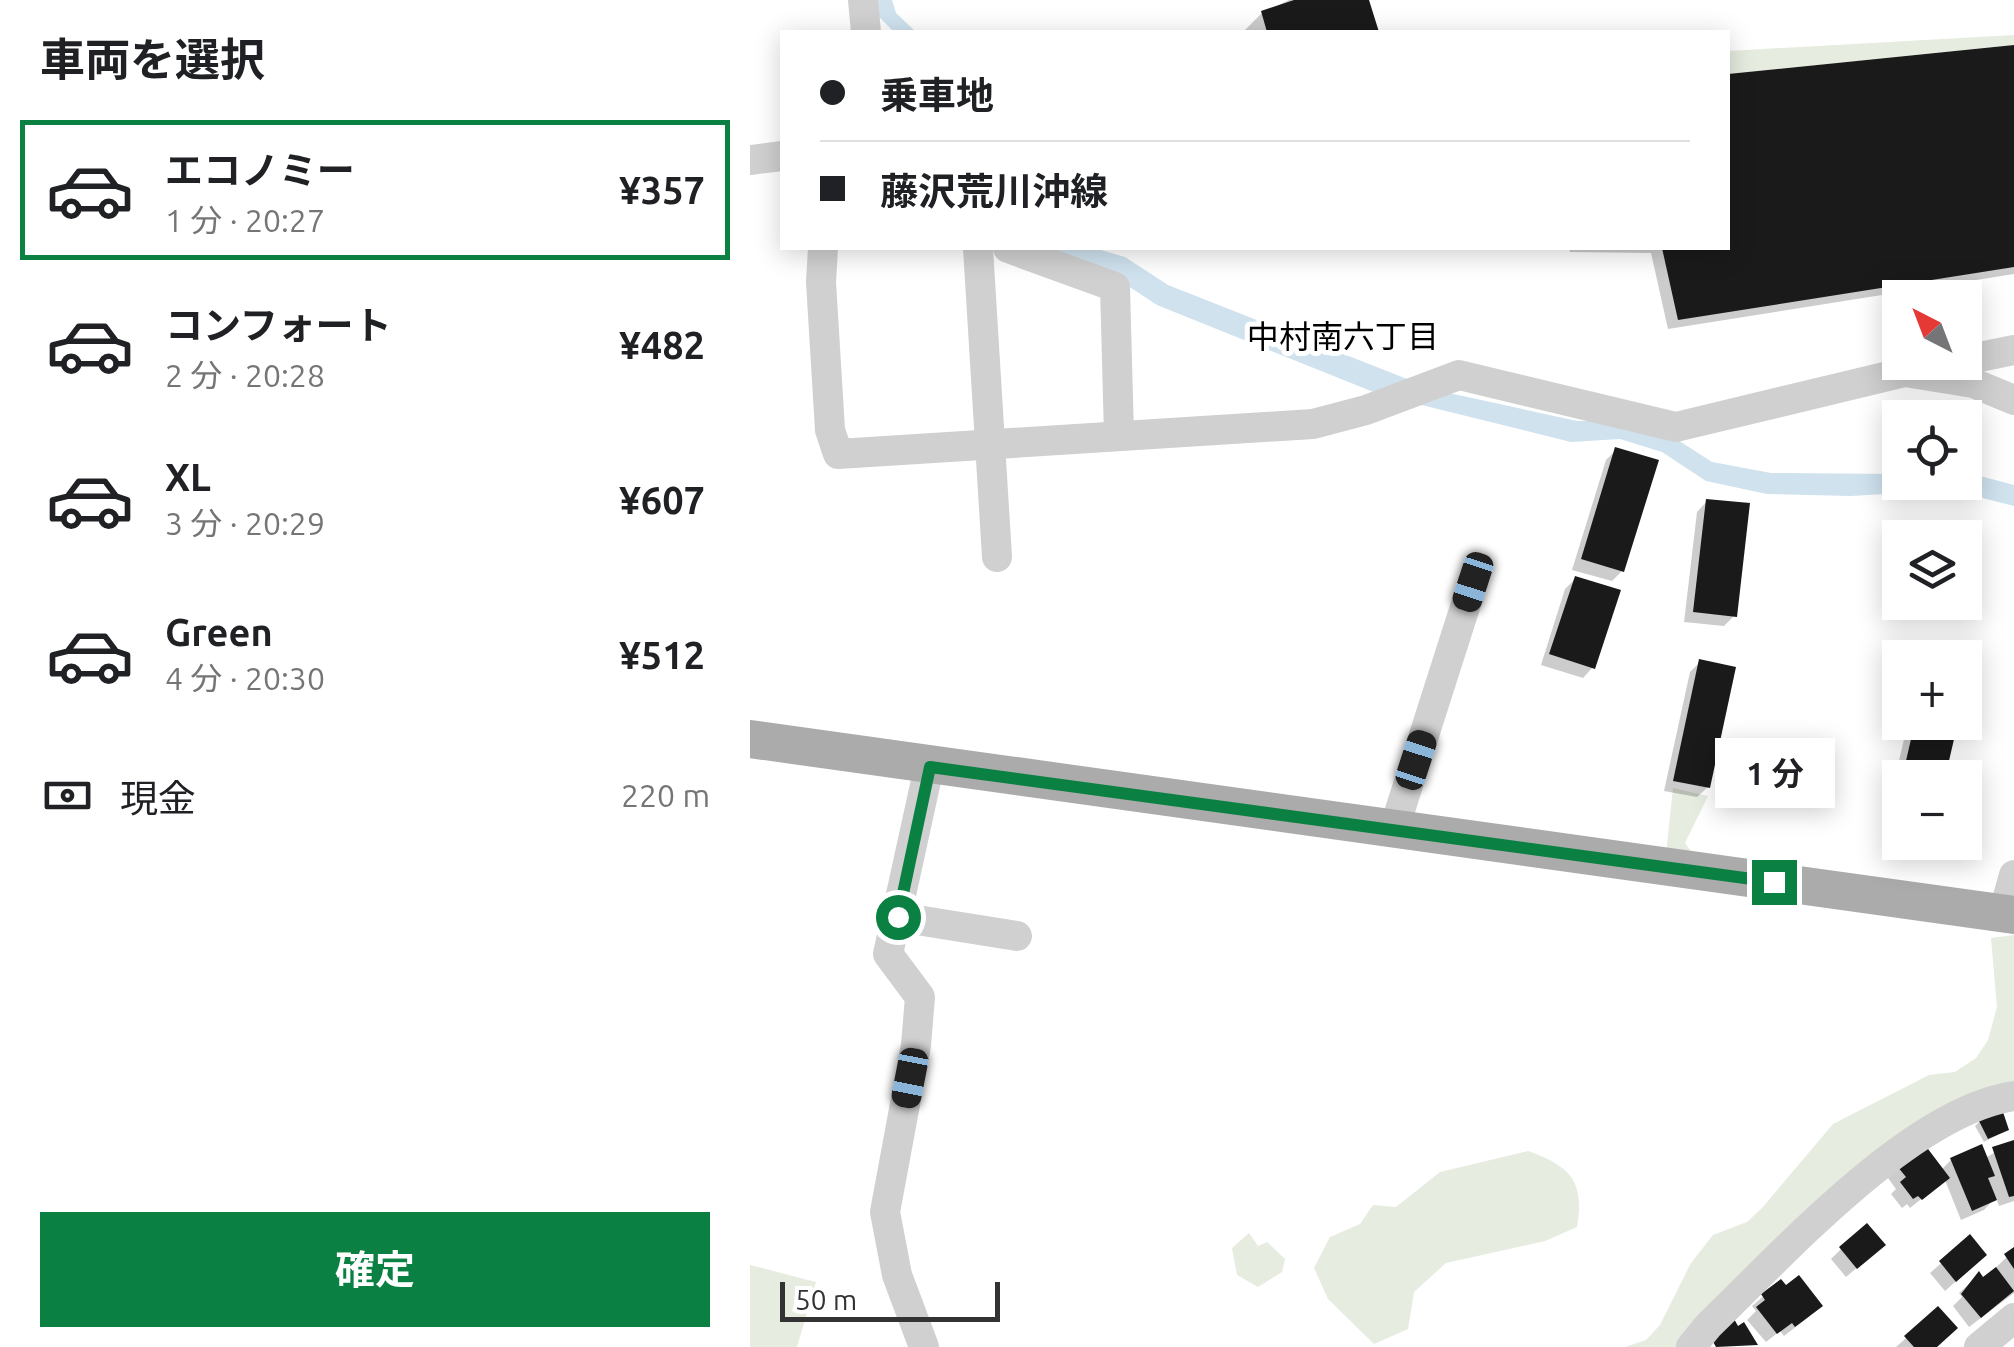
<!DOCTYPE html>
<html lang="ja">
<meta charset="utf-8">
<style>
body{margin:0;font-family:Ubuntu,"Noto Sans JP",sans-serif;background:#f2f2f2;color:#202124;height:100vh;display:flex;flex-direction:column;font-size:38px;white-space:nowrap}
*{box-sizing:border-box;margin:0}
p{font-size:32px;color:#757577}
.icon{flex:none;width:55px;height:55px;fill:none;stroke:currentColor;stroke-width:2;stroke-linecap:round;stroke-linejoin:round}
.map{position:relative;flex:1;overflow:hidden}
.details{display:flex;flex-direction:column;background:#fff;width:750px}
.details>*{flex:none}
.top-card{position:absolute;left:30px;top:30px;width:950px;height:220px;border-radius:0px;box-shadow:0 5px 25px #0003;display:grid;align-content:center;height:220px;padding:0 40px;background:#fff}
.needle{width:65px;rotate:318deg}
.fabs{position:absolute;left:1132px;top:280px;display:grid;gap:20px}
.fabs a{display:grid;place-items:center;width:100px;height:100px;border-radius:0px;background:#fff;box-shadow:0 5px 25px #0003;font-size:50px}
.scale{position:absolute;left:30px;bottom:25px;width:220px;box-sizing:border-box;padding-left:10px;border:5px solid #333;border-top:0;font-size:28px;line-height:35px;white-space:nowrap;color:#333;-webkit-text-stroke:8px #fff;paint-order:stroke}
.end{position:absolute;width:45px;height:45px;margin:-22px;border:12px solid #0b8043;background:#fff;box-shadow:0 0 0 5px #fff}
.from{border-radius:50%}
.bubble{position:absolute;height:70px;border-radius:0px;background:#fff;box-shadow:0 5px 25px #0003;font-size:32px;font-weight:700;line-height:70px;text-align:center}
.car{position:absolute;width:30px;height:60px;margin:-30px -15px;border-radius:12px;box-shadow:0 0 8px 2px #0007;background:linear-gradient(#222 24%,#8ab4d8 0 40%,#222 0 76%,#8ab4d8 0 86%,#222 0)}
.top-card b{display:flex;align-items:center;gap:35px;height:95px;font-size:38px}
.top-card b+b{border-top:2px solid #e0e0e0}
.top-card i{width:25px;height:25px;background:#202124}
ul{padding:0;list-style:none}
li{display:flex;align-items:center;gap:30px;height:140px;margin:0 20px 15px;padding:0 20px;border:5px solid transparent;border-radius:0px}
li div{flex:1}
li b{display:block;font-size:38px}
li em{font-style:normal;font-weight:700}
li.active{border-color:#0b8043}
li>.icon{width:90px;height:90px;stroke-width:1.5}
h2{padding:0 40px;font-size:45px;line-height:120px}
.pay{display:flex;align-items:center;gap:25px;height:110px;padding:0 40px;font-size:38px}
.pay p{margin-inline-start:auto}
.button{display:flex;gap:20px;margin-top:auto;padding:20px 40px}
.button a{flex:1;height:115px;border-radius:0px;background:#0b8043;color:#fff;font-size:40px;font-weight:700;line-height:115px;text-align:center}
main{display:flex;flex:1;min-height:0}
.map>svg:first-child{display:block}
.green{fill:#e6ecdf}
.water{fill:#cfe2ee}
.shadow{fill:#0003}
.building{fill:#1a1a1a}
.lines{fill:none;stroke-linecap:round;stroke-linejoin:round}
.minor{stroke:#d0d0d0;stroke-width:30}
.major{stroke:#ababab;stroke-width:38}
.route{stroke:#0b8043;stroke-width:12}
.labels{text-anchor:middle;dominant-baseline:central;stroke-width:10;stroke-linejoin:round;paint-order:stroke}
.neighbourhood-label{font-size:32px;fill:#000;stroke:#fff}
</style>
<main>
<section class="details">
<h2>車両を選択</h2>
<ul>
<li class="active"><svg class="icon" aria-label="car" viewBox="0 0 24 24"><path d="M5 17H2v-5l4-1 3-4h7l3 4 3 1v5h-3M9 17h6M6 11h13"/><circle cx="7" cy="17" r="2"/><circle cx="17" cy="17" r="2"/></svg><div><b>エコノミー</b><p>1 分 · 20:27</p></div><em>¥357</em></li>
<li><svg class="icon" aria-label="car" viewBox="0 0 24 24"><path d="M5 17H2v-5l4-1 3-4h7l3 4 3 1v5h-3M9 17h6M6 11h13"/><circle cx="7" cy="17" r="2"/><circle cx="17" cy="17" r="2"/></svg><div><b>コンフォート</b><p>2 分 · 20:28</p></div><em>¥482</em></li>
<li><svg class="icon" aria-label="car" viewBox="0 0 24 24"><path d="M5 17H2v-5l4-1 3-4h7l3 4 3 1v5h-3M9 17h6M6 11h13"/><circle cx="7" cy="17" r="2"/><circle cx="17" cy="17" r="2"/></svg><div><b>XL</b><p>3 分 · 20:29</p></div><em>¥607</em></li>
<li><svg class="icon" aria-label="car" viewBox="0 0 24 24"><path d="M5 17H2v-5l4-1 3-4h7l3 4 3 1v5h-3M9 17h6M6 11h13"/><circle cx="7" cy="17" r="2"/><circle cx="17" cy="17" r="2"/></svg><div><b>Green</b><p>4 分 · 20:30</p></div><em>¥512</em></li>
</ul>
<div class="pay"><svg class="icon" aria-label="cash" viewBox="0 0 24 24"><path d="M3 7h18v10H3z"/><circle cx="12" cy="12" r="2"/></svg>現金<p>220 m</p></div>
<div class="button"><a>確定</a></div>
</section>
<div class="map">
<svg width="1264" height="1347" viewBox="0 0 1264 1347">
<rect width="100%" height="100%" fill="#fff"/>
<g class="green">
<path d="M1264 35V45L978 74V51Z"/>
<path d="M923 788 958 796 935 843 951 865 915 863Z"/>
<path d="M1264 935V1088L1242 1090 930 1347H875L896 1340 910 1325 941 1263 963 1235 997 1222 1012 1208 1083 1124 1179 1075 1205 1072 1226 1058 1238 1040 1247 1007 1241 938Z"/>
<path d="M778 1151C820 1166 835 1181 827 1227L795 1241 696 1263 664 1292 658 1329 624 1344 578 1299 564 1268 580 1237 610 1224 623 1205 646 1207 690 1172Z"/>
<path d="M499 1233 508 1246 517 1242 535 1259 532 1272 508 1287 487 1275 482 1248Z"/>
<path d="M0 1265 66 1282 47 1347H0Z"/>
</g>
<g class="water">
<path d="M122 0H142L146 13 166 32H144L126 14Z"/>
<path d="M274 248H344L375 257 418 285 685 390 827 421 877 420 917 433 962 462 1021 473 1150 474V482H1215V472L1264 485V506L1201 490 1101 496 1017 494 956 481 912 452 870 439 821 442 631 395 407 305 366 278Z"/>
</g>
<g class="shadow">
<path d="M539 0H617L626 32H493L512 13Z"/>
<path d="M1264 48V274L918 329 901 253 820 252 819 248H978V76Z"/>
<path d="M866 450 872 571 862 581 822 570 856 460Z"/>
<path d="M957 501 984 616 974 626 934 622 947 512Z"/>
<path d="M825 579 843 667 833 678 791 665 815 589Z"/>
<path d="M950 662 958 787 947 797 914 791 940 672Z"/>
<path d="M1158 722H1205L1192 778H1150V797L1141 795Z"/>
<path d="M1230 1121 1256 1130 1234 1142 1225 1126Z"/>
<path d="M1264 1142V1201L1249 1206 1246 1197 1234 1210 1211 1220 1195 1180 1160 1208 1157 1204 1152 1208 1141 1194 1146 1189 1138 1178 1148 1168 1191 1170 1201 1160 1235 1158Z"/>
<path d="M1220 1238 1224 1265 1195 1291 1180 1273Z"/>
<path d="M1091 1249 1122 1255 1096 1277 1081 1259Z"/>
<path d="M1264 1250V1293L1219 1327 1203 1306 1212 1297 1209 1293 1229 1275 1233 1280Z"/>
<path d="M1030 1282 1060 1316 1034 1336 1030 1331 1016 1342 997 1320 1006 1311 1002 1306Z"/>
<path d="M1188 1310 1184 1347H1146Z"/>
</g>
<g class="building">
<path d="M544 0H619L629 32H517L511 11Z"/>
<path d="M1264 45V267L928 320 912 248H978V74Z"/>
<path d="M865 447 909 460 874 572 831 559Z"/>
<path d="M956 499 1000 503 987 617 943 612Z"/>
<path d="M825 576 871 590 845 669 799 654Z"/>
<path d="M949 659 986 667 960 788 923 781Z"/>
<path d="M1165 722H1208L1195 778H1152Z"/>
<path d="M1252 1109 1259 1130 1238 1139 1228 1119Z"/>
<path d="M1264 1140V1196L1259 1197 1242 1147Z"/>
<path d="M1232 1144 1245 1176 1238 1178 1247 1200 1222 1211 1200 1158Z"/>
<path d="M1175 1145 1200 1178 1172 1200 1168 1196 1163 1199 1150 1182 1156 1177 1147 1166Z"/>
<path d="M1117 1223 1136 1245 1107 1269 1089 1247Z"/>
<path d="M1220 1234 1237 1255 1206 1282 1189 1261Z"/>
<path d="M1264 1247V1269L1254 1254Z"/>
<path d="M1246 1267 1264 1291 1231 1318 1211 1294 1229 1271 1233 1277Z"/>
<path d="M1049 1275 1073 1306 1045 1327 1042 1323 1027 1334 1006 1307 1015 1300 1011 1294 1031 1279 1036 1285Z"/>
<path d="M1188 1306 1208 1328 1187 1347H1164L1154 1336Z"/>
<path d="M983 1317 988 1326 994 1322 1008 1345 966 1347 958 1333Z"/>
</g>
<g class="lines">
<g class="minor">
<path d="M113 0 116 32"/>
<path d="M0 160 32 156"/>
<path d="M73 248 71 282 80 430 88 454 563 424 616 410 709 375 926 427 1155 372 1223 383 1264 400"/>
<path d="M228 248 247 557"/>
<path d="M258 248 365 287 369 435"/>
<path d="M1215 360 1264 350"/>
<path d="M643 832 723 582"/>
<path d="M1253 914 1264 875"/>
<path d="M148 917 267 936"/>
<path d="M174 1347 147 1275 135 1212 166 1045 170 997 138 954 179 767"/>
<path d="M941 1347 958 1326C1033 1254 1161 1111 1264 1096"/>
<path d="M1229 1347 1264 1318"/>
</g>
<path class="major" d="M0 739 1264 915"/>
</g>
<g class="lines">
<path class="route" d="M148 917 180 767 1024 882"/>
</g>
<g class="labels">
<g class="neighbourhood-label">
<text x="593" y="336">中村南六丁目</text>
</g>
</g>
</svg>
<div class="fabs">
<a><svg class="needle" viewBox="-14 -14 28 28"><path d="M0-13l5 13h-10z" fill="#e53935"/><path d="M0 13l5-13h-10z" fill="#757577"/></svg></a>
<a><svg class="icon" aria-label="locate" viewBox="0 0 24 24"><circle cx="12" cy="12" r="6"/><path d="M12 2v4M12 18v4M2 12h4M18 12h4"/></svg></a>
<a><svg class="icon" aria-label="layers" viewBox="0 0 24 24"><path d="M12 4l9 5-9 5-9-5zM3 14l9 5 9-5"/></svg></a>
<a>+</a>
<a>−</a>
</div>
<div class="scale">50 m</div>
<i class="end from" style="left:148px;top:917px"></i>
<i class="end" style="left:1024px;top:882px"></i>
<div class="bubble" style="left:965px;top:738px;width:120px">1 分</div>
<i class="car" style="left:723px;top:582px;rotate:198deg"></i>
<i class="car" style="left:666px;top:760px;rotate:18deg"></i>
<i class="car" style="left:160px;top:1078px;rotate:191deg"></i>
<div class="top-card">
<b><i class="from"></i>乗車地</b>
<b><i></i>藤沢荒川沖線</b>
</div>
</div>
</main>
